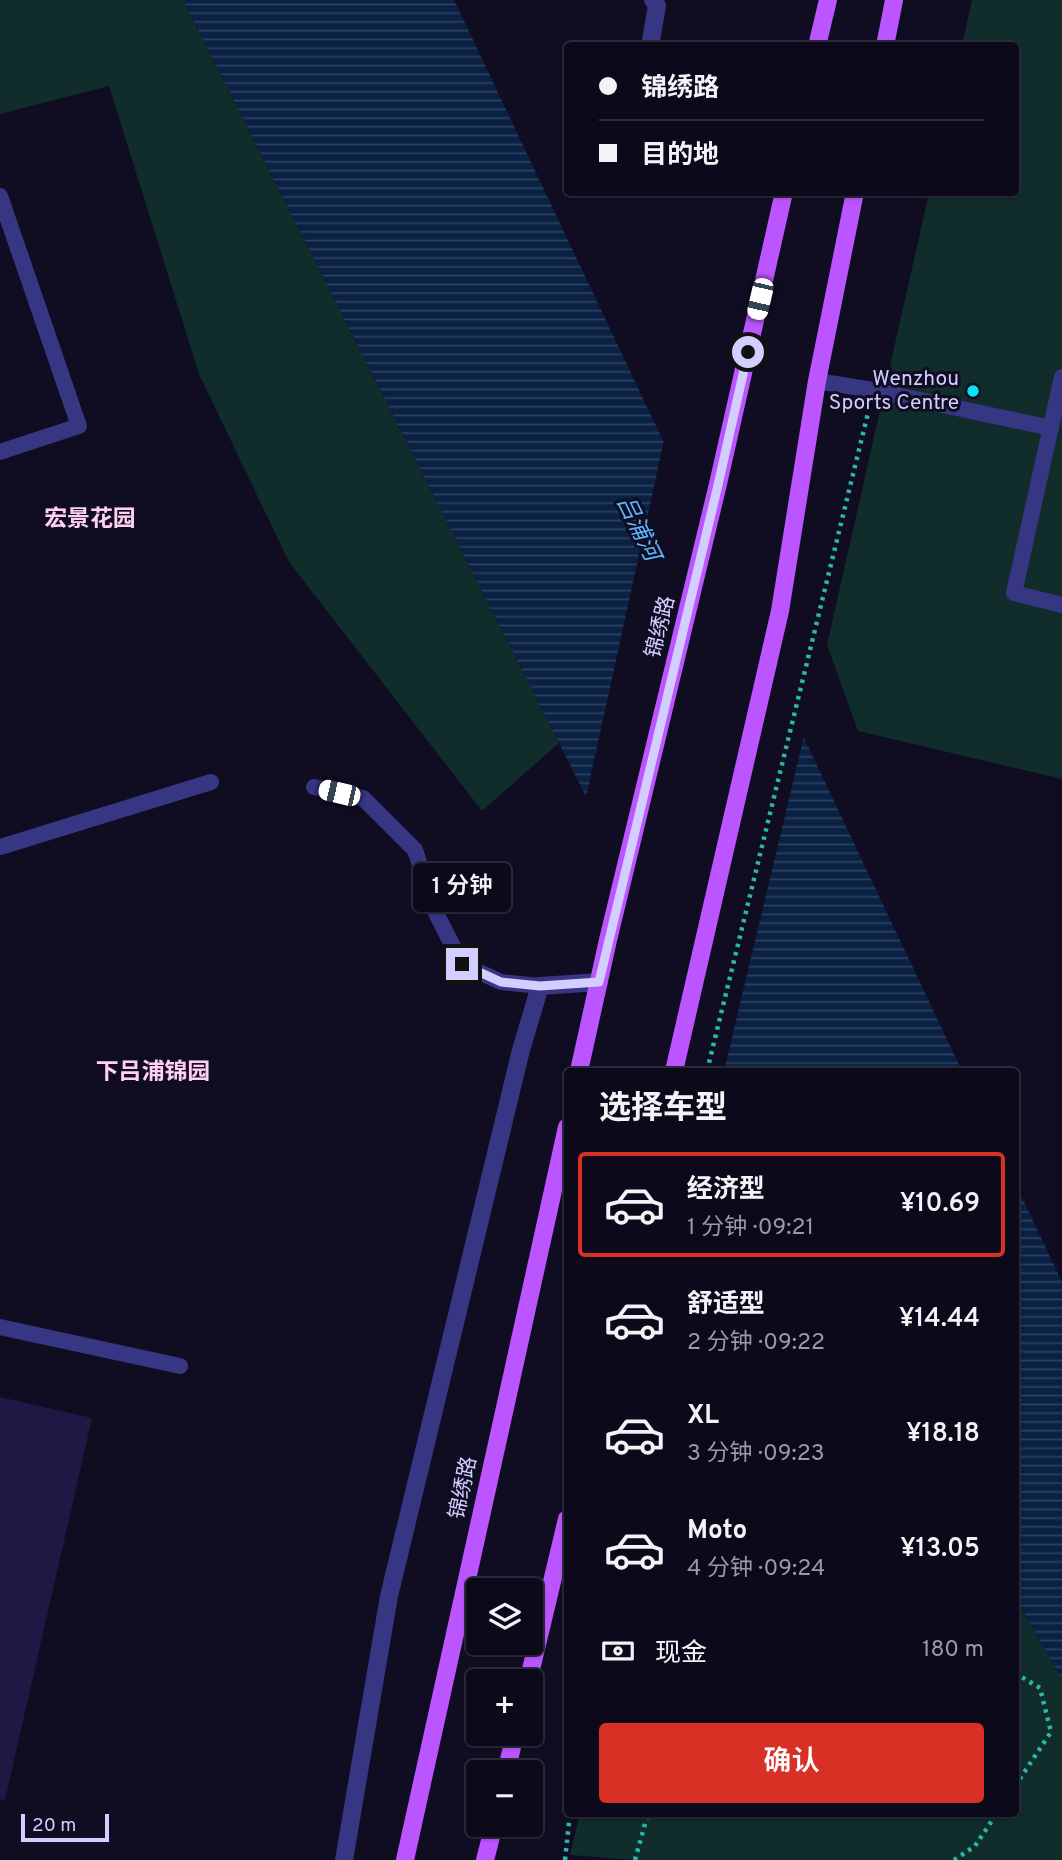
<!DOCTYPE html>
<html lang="zh">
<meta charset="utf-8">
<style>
body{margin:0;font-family:Overpass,"Noto Sans SC",sans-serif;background:#151323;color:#f1f3f6;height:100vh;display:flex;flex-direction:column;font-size:26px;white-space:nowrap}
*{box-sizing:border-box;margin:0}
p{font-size:23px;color:#9a9aa2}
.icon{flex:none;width:38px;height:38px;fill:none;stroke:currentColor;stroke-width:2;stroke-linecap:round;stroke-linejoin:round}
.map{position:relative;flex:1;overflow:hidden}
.sheet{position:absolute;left:564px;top:1068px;width:455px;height:749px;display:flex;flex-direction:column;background:#0c0a1a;border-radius:7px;box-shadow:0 2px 5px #0004,0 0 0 2px #2c2b39}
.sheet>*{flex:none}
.guide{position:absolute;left:564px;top:42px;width:455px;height:154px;border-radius:7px;box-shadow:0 2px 5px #0004,0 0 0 2px #2c2b39;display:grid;align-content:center;height:154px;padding:0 35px;background:#0c0a1a}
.tools{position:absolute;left:466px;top:1578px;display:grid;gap:14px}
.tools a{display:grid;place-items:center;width:77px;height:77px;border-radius:7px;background:#0c0a1a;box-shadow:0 2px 5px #0004,0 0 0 2px #2c2b39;font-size:35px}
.scale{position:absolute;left:21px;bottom:18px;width:88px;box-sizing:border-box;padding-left:7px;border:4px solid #d2ceff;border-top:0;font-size:19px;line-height:24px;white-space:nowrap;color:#d2ceff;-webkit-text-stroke:5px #100d22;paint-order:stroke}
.end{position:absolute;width:32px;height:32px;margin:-16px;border:9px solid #d2ceff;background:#111;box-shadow:0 0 0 4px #111}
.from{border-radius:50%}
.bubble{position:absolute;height:49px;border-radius:7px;background:#0c0a1a;box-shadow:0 2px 5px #0004,0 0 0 2px #2c2b39;font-size:23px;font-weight:600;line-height:49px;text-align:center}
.car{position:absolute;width:21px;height:42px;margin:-21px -10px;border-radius:9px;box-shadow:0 0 5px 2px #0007;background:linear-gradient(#fff 24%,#345 0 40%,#fff 0 76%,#345 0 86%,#fff 0)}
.guide b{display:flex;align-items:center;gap:24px;height:66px;font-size:26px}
.guide b+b{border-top:2px solid #2c2b39}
.guide i{width:18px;height:18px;background:#f1f3f6}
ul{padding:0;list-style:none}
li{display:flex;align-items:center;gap:21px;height:105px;margin:0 14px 10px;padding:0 21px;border:4px solid transparent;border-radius:7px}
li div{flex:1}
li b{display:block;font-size:26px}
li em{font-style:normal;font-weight:600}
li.active{border-color:#d93025}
li>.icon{width:63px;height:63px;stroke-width:1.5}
h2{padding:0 35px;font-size:32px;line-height:84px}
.pay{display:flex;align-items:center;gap:18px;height:77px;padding:0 35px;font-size:26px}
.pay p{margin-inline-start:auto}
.primary-button{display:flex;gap:14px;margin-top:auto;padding:14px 35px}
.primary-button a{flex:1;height:80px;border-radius:7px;background:#d93025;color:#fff;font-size:28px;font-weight:600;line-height:80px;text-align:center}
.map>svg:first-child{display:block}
.park{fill:#102c2b}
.water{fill:url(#water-rules)}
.pier{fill:#100d22}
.building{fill:#201844}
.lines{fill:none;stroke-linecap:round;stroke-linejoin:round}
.path{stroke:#2ab7ab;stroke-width:4.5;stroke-dasharray:3.5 5;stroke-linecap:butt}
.lane{stroke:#373683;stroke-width:16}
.street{stroke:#373683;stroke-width:18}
.primary{stroke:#b5f;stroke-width:18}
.route{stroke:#d2ceff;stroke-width:9}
.poi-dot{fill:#00e6f9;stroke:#100d22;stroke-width:2.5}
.labels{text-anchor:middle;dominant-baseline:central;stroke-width:6;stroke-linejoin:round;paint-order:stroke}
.poi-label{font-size:21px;fill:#d2ceff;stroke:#100d22;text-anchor:end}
.street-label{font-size:21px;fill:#d2ceff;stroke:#100d22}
.neighbourhood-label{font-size:23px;font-weight:bold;fill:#ffd0ef;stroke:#100d22}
.water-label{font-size:23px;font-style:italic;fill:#5cb7ff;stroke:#100d22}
</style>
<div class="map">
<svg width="1062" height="1860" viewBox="0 0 1062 1860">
<defs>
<pattern id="water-rules" width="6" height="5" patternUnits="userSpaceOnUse" patternTransform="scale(1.75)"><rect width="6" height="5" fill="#0a2144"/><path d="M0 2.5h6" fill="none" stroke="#2d4060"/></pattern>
</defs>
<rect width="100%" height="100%" fill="#100d22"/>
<g class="park">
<path d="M0 0H183L559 743 482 811 289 562 199 374 109 86 0 114Z"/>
<path d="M972 0H1062V779L858 731 827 645 929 193 1015 192V46L962 45Z"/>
<path d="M1015 1596 1062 1680V1860H633L570 1855 580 1813H1015Z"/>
</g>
<g class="water">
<path d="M183 0H454L962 1071H725Z"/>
<path d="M1015 1183 1062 1282V1680L1015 1596Z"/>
</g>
<path class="pier" d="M665 436 805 732 724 1071H721L585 802Z"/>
<path class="building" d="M0 1397 92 1418 5 1800 0 1799Z"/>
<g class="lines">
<g class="path">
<path d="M707 1071 869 409"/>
<path d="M1015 1673 1040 1688 1051 1732 1015 1786"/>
<path d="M565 1860 570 1813"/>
<path d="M635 1860 648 1813"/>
<path d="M954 1860 975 1846 997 1813"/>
</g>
<g class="lane">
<path d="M0 196 79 426 0 452"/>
<path d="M1062 377 1014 593 1062 605"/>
<path d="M817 381 873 390 1051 428"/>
<path d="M314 787 363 798 415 850 436 913 462 964 501 982 540 986"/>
<path d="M0 847 211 782"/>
<path d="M0 1327 180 1366"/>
</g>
<g class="street">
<path d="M650 46 657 6 653 0"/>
<path d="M344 1860 389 1596 521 1050 540 986 599 982"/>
</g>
<g class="primary">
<path d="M817 46 828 0"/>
<path d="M885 46 894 0"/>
<path d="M579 1071 608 940 718 484 784 192"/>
<path d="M674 1071 780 611 817 381 855 192"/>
<path d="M528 1682 567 1519"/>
<path d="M506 1773 515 1734"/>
<path d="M405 1860 567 1127"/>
<path d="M485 1860 494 1825"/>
</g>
</g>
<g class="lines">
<path class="route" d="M462 964 501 982 540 986 599 982 718 485 748 352"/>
</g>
<circle class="poi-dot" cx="973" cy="391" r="7"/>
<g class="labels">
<g class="poi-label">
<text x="959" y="379">Wenzhou<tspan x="959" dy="24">Sports Centre</tspan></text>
</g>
<g class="street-label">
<text transform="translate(661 627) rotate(-76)">锦绣路</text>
<text transform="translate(464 1488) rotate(-78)">锦绣路</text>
</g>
<g class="neighbourhood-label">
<text x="90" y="520">宏景花园</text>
<text x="153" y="1073">下吕浦锦园</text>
</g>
<g class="water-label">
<text transform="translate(637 529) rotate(64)">吕浦河</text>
</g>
</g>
</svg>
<div class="tools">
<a><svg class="icon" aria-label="layers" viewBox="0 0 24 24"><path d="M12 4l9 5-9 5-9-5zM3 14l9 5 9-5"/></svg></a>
<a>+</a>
<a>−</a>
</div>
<div class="scale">20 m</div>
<i class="end from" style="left:748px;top:352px"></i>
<i class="end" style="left:462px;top:964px"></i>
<div class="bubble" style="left:413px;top:863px;width:98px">1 分钟</div>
<i class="car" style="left:760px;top:299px;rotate:193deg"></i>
<i class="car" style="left:339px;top:793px;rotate:283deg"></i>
<div class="guide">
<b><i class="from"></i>锦绣路</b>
<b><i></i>目的地</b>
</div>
<section class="sheet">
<h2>选择车型</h2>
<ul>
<li class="active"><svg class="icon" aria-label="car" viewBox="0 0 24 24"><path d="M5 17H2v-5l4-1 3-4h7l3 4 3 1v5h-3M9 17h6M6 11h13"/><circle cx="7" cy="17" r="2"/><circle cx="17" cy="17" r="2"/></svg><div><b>经济型</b><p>1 分钟 · 09:21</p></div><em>¥10.69</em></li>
<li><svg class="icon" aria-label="car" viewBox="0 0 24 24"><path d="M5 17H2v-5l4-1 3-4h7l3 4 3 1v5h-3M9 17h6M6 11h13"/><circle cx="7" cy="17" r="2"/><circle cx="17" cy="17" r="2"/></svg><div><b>舒适型</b><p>2 分钟 · 09:22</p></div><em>¥14.44</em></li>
<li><svg class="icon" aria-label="car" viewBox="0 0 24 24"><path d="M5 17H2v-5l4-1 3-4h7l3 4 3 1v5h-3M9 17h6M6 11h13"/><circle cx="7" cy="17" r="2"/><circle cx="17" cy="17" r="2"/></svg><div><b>XL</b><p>3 分钟 · 09:23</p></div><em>¥18.18</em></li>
<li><svg class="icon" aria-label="car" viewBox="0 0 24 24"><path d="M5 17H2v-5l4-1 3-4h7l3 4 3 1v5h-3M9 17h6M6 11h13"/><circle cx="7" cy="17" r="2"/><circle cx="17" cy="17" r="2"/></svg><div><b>Moto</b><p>4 分钟 · 09:24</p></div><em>¥13.05</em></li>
</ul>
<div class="pay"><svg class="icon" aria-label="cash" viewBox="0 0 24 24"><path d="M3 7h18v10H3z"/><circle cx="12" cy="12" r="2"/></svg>现金<p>180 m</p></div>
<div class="primary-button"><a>确认</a></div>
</section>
</div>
